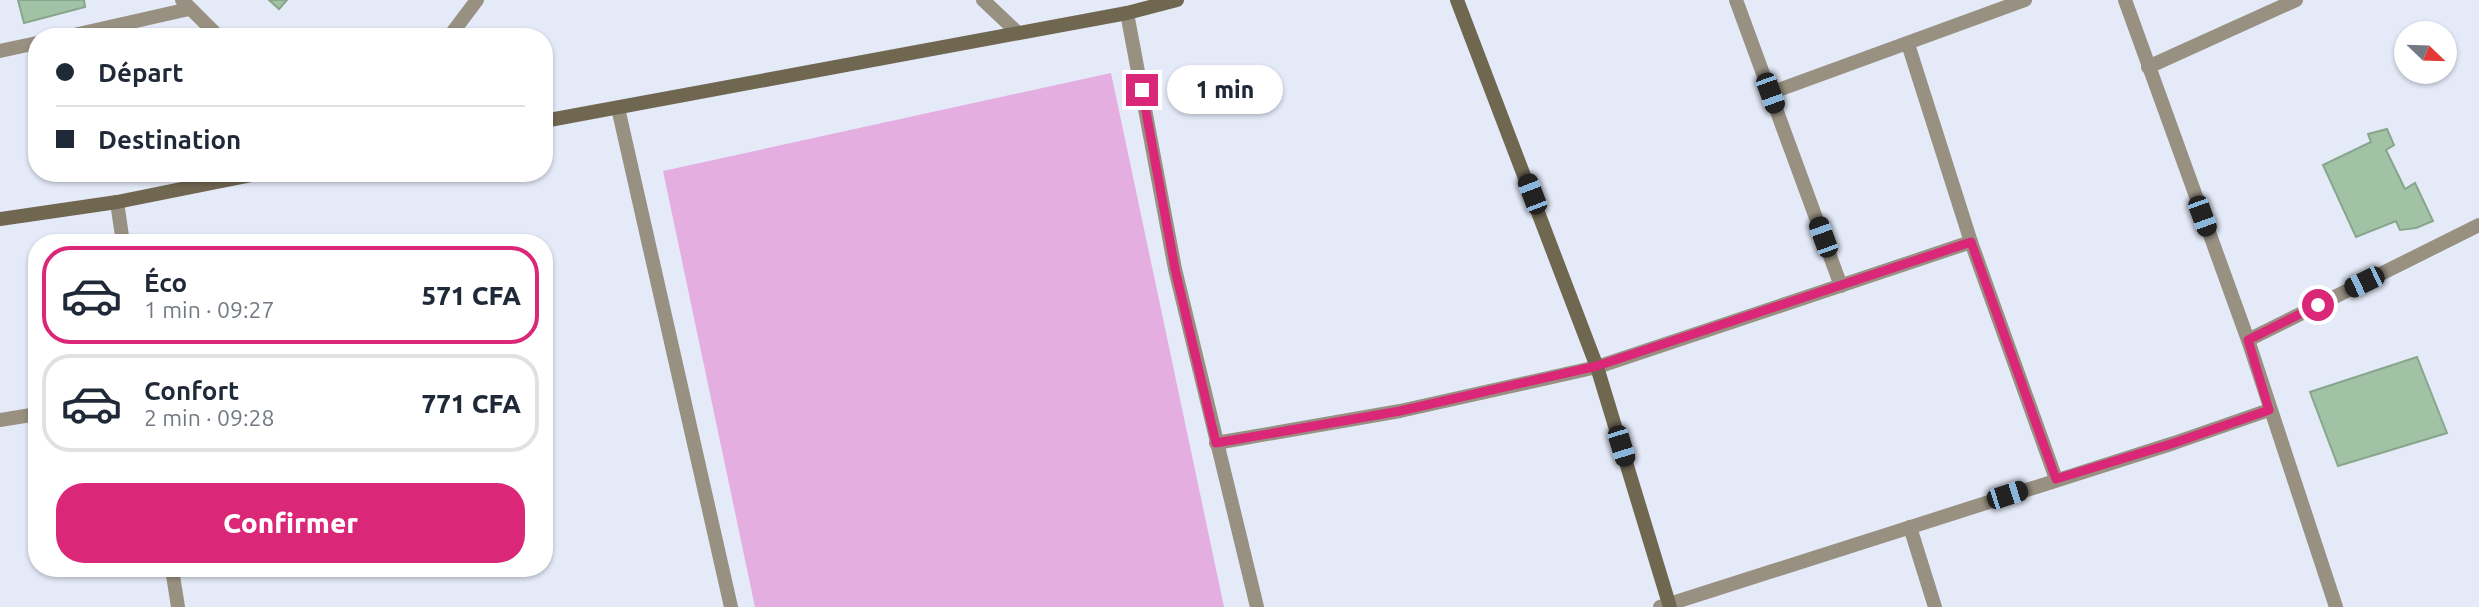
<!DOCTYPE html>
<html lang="fr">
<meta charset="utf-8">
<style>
body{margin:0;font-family:Ubuntu,sans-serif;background:#f6f6f7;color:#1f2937;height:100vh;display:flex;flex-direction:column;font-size:26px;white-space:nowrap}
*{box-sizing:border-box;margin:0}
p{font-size:23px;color:#747a83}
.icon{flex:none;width:38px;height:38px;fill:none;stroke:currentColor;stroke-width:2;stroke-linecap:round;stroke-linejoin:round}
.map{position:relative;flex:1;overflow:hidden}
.details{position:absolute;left:28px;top:234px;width:525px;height:343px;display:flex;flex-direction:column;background:#fff;border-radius:28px;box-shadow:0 2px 5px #0004}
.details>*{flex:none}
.guide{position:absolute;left:28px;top:28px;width:525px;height:154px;border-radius:28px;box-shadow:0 2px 5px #0004;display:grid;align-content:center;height:154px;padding:0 28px;background:#fff}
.needle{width:46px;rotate:113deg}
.tools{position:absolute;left:2394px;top:21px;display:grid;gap:14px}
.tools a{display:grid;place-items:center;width:63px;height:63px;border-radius:50%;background:#fff;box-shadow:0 2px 5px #0004;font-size:35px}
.end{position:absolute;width:32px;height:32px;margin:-16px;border:9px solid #db2777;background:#fff;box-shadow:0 0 0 4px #fff}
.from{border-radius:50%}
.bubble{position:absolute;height:49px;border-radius:24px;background:#fff;box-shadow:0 2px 5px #0004;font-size:23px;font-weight:800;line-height:49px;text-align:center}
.car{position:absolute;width:21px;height:42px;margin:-21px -10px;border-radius:9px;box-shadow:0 0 5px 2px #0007;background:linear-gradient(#222 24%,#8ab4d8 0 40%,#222 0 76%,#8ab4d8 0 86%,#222 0)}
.guide b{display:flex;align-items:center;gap:24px;height:66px;font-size:26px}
.guide b+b{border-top:2px solid #e0e1e3}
.guide i{width:18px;height:18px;background:#1f2937}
ul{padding:12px 0 0;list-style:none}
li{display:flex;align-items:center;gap:21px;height:98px;margin:0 14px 10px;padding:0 14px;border:4px solid #e0e1e3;border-radius:28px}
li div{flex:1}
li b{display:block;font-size:26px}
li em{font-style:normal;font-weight:800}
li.selected{border-color:#db2777}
li>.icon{width:63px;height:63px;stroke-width:1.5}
.cta{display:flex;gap:14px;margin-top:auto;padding:14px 28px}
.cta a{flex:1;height:80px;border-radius:28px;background:#db2777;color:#fff;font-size:28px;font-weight:800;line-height:80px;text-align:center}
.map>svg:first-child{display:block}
.green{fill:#e5aee1}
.building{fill:#a2c2a6;stroke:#87a68b;stroke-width:2}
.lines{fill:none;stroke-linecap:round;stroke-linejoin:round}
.minor{stroke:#989182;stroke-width:14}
.secondary{stroke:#706751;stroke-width:14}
.route{stroke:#db2777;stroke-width:9}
</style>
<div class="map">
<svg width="2479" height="607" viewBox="0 0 2479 607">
<rect width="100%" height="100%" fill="#e4eaf8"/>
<path class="green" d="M1111 73 1224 607H755L663 171Z"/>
<g class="building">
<path d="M18 0H84L85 7 24 23Z"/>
<path d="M269 0H287L279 9Z"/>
<path d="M2387 129 2394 145 2386 150 2405 189 2415 183 2433 221 2416 228 2400 230 2396 221 2356 237 2323 165 2371 142 2368 134Z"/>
<path d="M2417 357 2447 433 2338 466 2310 392Z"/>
</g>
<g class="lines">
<g class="minor">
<path d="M182 0 219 37"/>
<path d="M983 0 1018 33"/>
<path d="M1736 0 1841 286"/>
<path d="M2125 0 2248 340 2336 607"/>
<path d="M1127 13 1175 269 1257 607"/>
<path d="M65 37 189 9"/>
<path d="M449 37 477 0"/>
<path d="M0 51 37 43"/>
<path d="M2148 67 2296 0"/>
<path d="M1770 93 2025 0"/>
<path d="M618 108 731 607"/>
<path d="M117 202 123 243"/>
<path d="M1971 242 2056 479"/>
<path d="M2248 340 2479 225"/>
<path d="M0 420 37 414"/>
<path d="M1216 443 1400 411 1597 367 1971 242 1908 44"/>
<path d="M1910 527 1935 607"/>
<path d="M172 569 178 607"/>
<path d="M1660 607 2174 443 2269 410"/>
</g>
<g class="secondary">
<path d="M1457 0 1597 367 1670 607"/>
<path d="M544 121 1127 13 1177 0"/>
<path d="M0 219 117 202 261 173"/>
</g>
</g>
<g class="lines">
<path class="route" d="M1142 90 1175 269 1216 443 1400 411 1597 366 1971 242 2056 479 2174 443 2269 410 2248 340 2318 305"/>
</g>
</svg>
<div class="tools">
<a><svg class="needle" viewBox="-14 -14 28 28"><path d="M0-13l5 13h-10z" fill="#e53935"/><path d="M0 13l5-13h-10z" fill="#747a83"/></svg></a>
</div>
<i class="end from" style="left:2318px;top:305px"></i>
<i class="end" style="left:1142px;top:90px"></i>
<div class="bubble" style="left:1167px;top:65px;width:116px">1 min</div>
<i class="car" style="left:1770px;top:93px;rotate:160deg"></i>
<i class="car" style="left:1532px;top:194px;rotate:339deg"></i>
<i class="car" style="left:2202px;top:216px;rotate:160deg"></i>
<i class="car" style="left:1823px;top:237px;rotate:340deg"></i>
<i class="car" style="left:2364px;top:282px;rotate:244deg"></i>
<i class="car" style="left:1621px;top:446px;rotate:163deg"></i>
<i class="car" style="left:2007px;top:495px;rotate:72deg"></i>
<div class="guide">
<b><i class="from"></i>Départ</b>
<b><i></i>Destination</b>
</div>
<section class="details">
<ul>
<li class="selected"><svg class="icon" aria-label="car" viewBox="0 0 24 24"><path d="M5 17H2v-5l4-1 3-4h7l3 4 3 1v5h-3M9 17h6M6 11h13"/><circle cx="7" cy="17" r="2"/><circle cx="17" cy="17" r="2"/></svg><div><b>Éco</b><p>1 min · 09:27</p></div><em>571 CFA</em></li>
<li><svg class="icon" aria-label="car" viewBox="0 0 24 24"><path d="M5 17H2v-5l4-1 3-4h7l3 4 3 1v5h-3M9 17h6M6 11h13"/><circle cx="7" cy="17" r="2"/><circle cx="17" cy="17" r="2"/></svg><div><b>Confort</b><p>2 min · 09:28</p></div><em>771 CFA</em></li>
</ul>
<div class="cta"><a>Confirmer</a></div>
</section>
</div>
